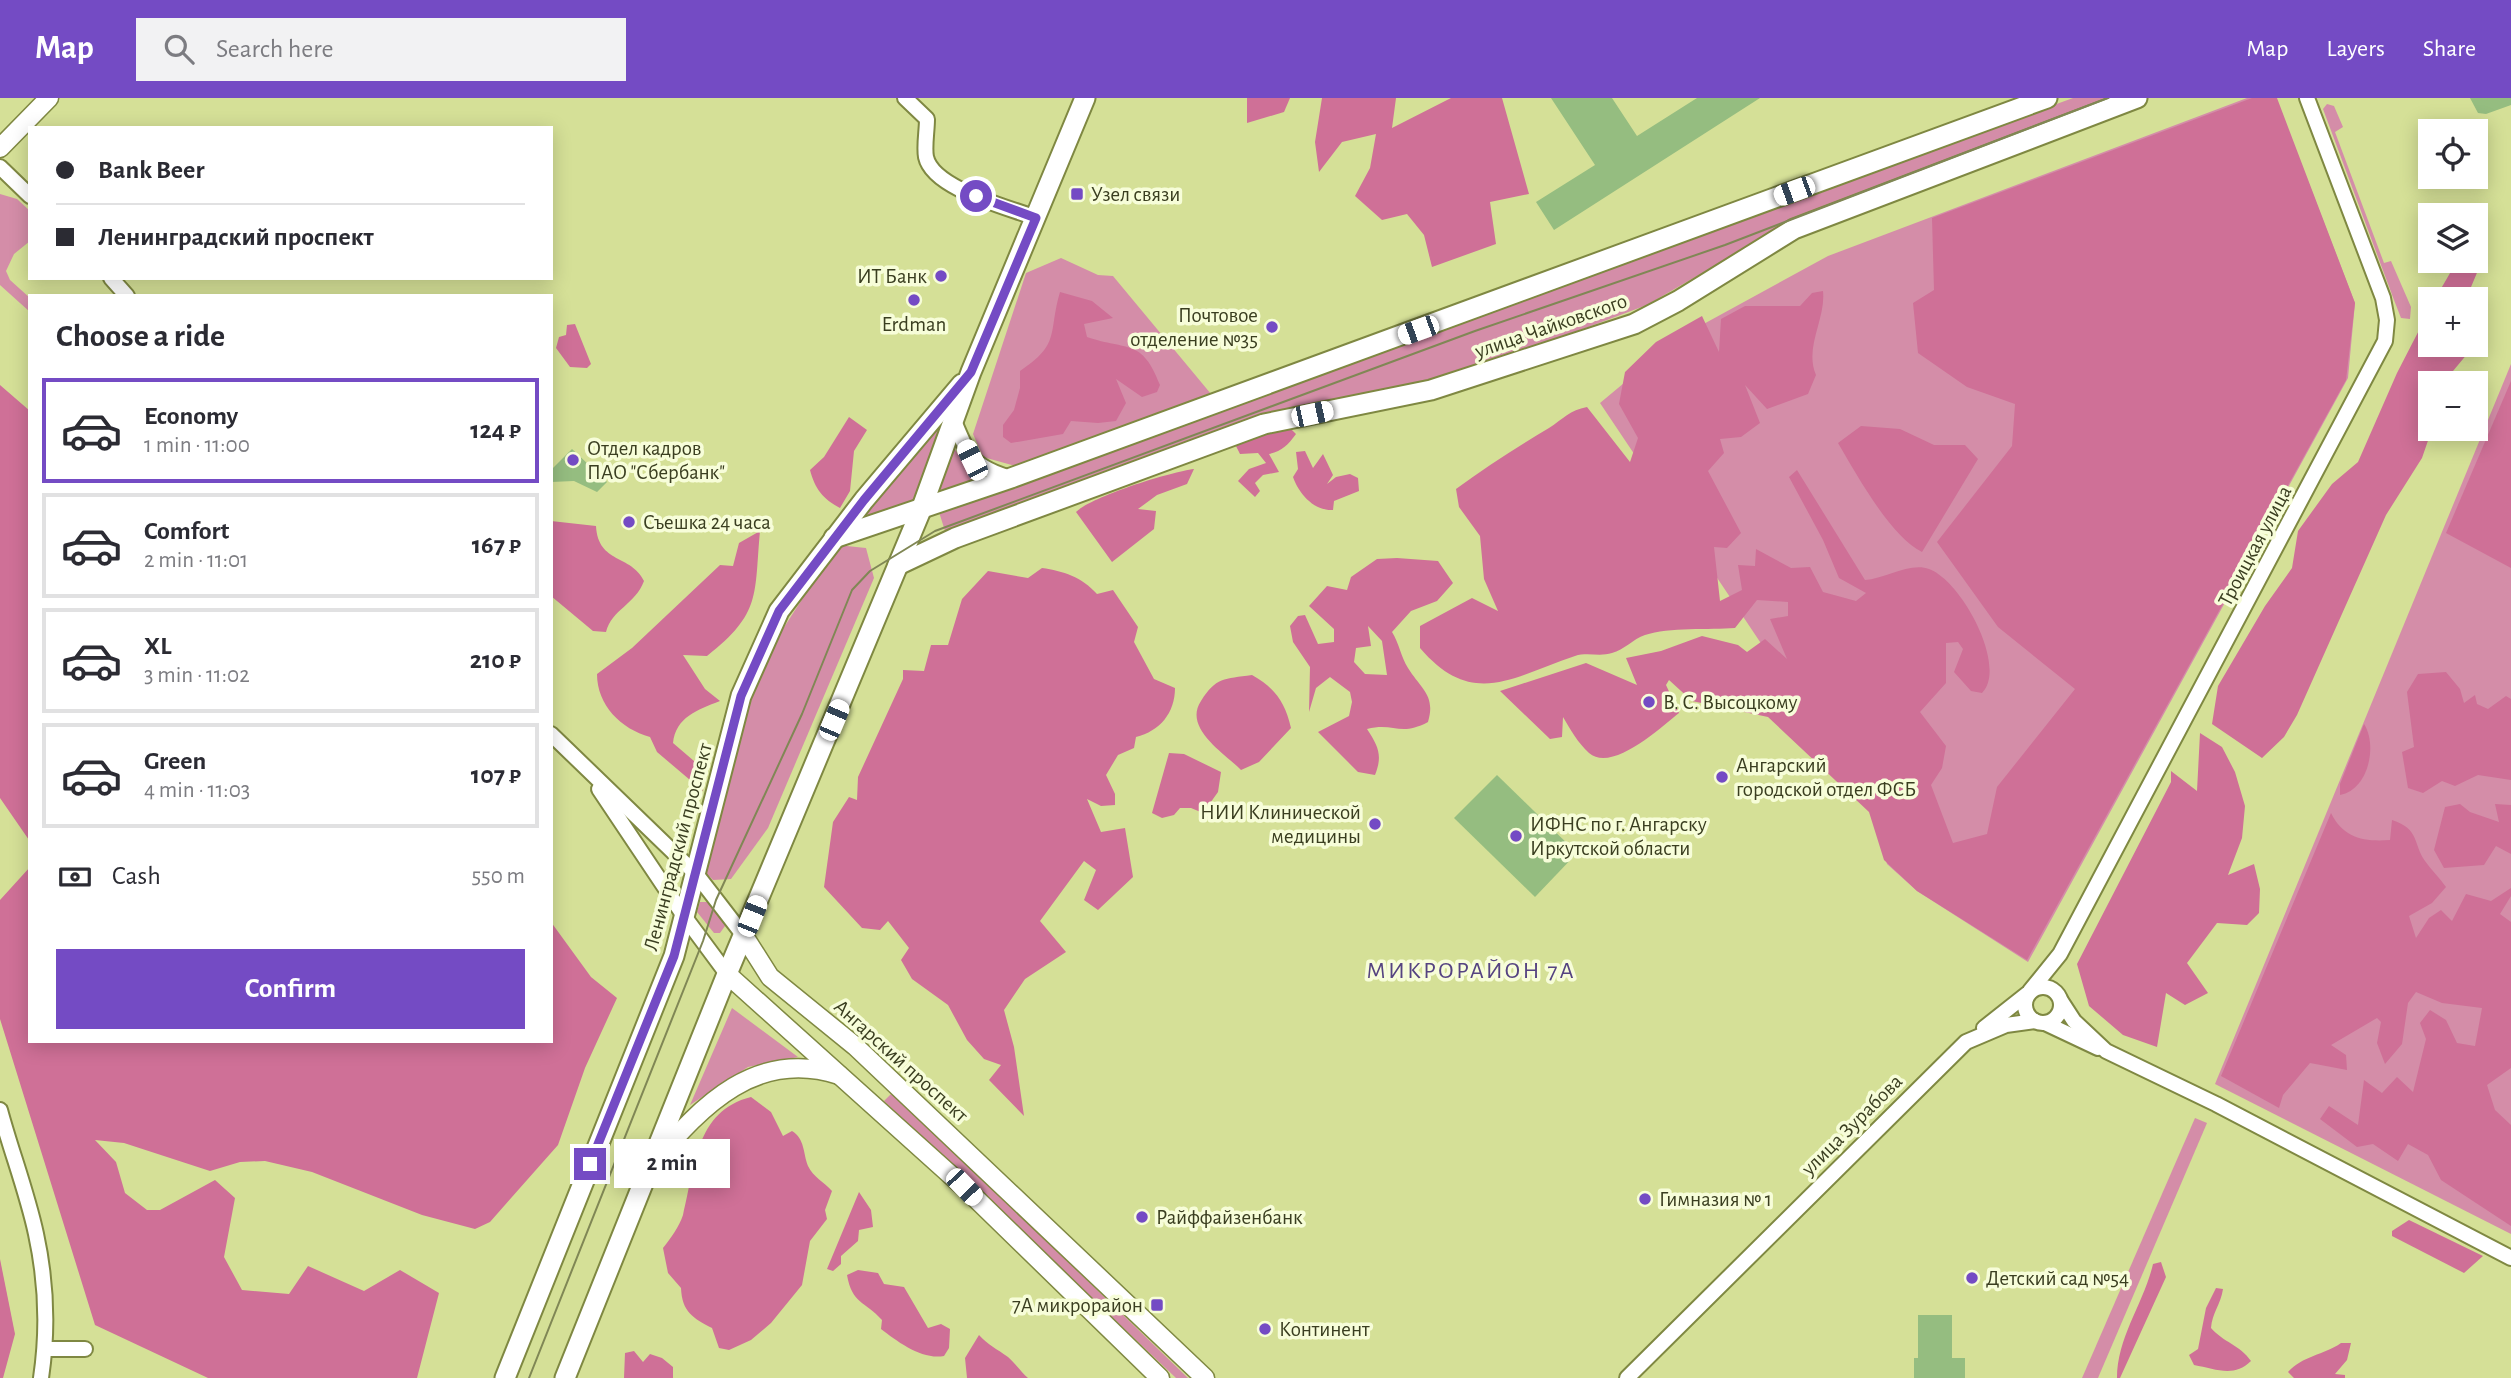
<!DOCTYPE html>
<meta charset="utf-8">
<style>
body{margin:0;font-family:"Alegreya Sans",sans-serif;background:#f2f2f3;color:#2b2b33;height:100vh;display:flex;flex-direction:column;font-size:26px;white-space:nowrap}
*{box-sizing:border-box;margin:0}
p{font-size:23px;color:#7c7c81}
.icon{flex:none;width:38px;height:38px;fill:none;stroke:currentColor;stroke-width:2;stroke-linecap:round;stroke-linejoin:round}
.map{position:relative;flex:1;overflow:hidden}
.drawer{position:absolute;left:28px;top:196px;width:525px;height:749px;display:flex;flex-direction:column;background:#fff;border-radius:0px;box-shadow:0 4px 18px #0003}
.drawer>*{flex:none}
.top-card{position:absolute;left:28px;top:28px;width:525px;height:154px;border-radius:0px;box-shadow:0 4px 18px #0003;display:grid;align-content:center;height:154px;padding:0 28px;background:#fff}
.controls{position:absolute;left:2418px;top:21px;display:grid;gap:14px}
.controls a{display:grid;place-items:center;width:70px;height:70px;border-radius:0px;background:#fff;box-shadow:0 4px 18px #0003;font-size:35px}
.end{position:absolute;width:32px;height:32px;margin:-16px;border:9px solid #744bc4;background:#fff;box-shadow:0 0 0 4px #fff}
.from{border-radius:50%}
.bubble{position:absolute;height:49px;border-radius:0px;background:#fff;box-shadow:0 4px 18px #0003;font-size:23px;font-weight:700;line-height:49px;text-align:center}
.car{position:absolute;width:21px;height:42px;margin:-21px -10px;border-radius:9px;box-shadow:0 0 5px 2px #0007;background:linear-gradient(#fff 24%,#345 0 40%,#fff 0 76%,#345 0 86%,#fff 0)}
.top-card b{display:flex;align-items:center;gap:24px;height:66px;font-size:26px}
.top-card b+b{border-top:2px solid #e1e1e2}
.top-card i{width:18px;height:18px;background:#2b2b33}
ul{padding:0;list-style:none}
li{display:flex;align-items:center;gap:21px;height:105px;margin:0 14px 10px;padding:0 14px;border:4px solid #e1e1e2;border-radius:0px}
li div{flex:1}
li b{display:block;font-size:26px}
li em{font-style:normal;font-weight:700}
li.selected{border-color:#744bc4}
li>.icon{width:63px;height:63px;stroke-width:1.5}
h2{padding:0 28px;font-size:32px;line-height:84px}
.pay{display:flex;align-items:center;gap:18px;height:77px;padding:0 28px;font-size:26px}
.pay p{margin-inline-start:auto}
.cta{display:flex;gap:14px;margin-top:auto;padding:14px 28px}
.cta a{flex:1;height:80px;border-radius:0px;background:#744bc4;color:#fff;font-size:28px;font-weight:700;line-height:80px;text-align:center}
header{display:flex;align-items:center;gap:42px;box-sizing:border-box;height:98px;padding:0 35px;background:#744bc4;color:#fff}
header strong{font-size:33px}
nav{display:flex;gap:38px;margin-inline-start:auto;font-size:24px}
.search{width:490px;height:63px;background:#f2f2f3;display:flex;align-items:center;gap:18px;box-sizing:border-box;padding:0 24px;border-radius:0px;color:#7c7c81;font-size:26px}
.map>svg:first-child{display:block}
.green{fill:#d48da8}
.forest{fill:#cf7097;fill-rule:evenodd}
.building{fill:#95bd80}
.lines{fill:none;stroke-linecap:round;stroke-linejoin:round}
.minor-casing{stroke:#7f8842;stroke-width:18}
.tertiary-casing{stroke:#7f8842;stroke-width:21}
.secondary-casing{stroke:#7f8842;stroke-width:23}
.minor{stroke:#fff;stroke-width:14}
.tertiary{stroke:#fff;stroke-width:18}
.secondary{stroke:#fff;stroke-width:19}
.tram{stroke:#808755;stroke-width:2}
.route{stroke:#744bc4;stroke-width:9}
.poi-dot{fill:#744bc4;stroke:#f7fdd9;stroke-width:2.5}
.labels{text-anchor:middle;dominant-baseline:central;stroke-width:7;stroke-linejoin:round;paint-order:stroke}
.poi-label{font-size:21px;fill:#3a3e20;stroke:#f7fdd9;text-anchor:start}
.street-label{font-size:21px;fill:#3a3e20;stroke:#f7fdd9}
.quarter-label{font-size:24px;letter-spacing:2px;fill:#554381;stroke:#f7fdd9}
</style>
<header>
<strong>Map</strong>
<div class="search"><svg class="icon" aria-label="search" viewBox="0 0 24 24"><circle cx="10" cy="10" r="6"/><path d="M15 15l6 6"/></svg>Search here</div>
<nav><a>Map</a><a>Layers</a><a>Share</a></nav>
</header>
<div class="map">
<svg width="2511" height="1280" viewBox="0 0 2511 1280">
<rect width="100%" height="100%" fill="#d5e097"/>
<g class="green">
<path d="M2073 0H2122L1747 149 1647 207 1591 228 1465 273 1374 301 1258 319 945 433 939 414Z"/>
<path d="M2247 0H2276L2355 205 2348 280 2028 864 1917 793 1887 766 1876 717 1600 305 1678 240 1828 158Z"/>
<path d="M2327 6 2334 8 2343 29 2335 34 2384 165 2391 163 2411 209 2410 221 2401 220 2394 202 2323 11Z"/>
<path d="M0 96 17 101 30 113V143L14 156 6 173 10 182 30 200V214L0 187Z"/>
<path d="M1061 160 1098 177 1113 178 1211 296 1019 369 983 359 973 336 1026 175Z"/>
<path d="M2511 266V1136L2215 986Z"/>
<path d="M950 311 914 406 853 427Z"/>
<path d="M952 347 967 369 985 381 935 399Z"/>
<path d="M837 447 866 450 874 480 768 730 731 781 713 782 704 773 743 619 779 537Z"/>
<path d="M700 804H708L724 821 725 828 720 835H714L697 814Z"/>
<path d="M732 910 798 959 748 969 690 1007Z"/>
<path d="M893 994 1188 1280H1176L884 1003Z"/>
<path d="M2195 1020 2207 1025 2098 1280H2082Z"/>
</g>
<g class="forest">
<path d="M1247 0H1290L1284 14 1247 25Z"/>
<path d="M1322 0H1396L1392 30 1451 0H1502L1529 96 1490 104 1496 146 1432 169 1424 137 1407 116 1382 122 1355 98 1370 70 1376 36 1342 44 1319 74 1315 44Z"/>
<path d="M2252 0H2277L2355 205 2346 282 2027 862 1917 793 1884 762 1869 714 1768 619 1692 603 1669 582 1666 587 1679 615C1660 630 1612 675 1589 655 1578 645 1570 631 1563 619L1562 639 1550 641 1500 593 1586 565 1637 587 1626 560 1661 553 1702 538 1738 547 1747 554 1765 541 1787 561 1770 521 1788 518V504L1757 502 1735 530C1710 532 1669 529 1645 537 1633 541 1624 552 1612 555 1600 559 1587 554 1575 558 1514 578 1473 612 1420 550V528L1472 500 1498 513 1484 481 1480 438 1459 409 1456 391C1486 369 1517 349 1549 330 1563 321 1570 312 1587 309L1630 364 1638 340 1619 306 1625 274 1656 244 1702 218 1719 254 1721 221 1745 208H1800L1812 195 1823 193C1826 221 1804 249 1816 277L1808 296 1767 311 1745 287 1760 325 1741 339 1720 341 1724 355 1708 373 1741 435 1727 450 1714 449 1720 503 1742 492 1738 467 1755 468 1756 451 1791 470 1810 469 1823 494 1856 503 1866 495 1839 480 1823 442 1789 379 1797 372 1865 482C1885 481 1910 464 1929 471 1962 483 2008 569 1982 595L1971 593 1954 574 1963 551 1958 544 1946 545V585L1920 614 1946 648 1942 670 1931 687 1953 745 1987 736 1997 689 2075 591 1998 529 1937 444 2012 348 2015 306 1967 289 1918 255 1913 205 1934 192 1932 120Z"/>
<path d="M2476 156 2484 158 2466 201H2435L2457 163H2476Z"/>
<path d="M1060 194 1092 203 1113 220 1084 226 1087 239C1128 253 1142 240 1160 287L1157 294 1142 299 1116 281 1126 305 1116 323 1098 325 1071 323 1063 336 1011 345 1003 339V327L1014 312 1020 290V273C1061 246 1048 235 1060 194Z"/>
<path d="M2431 209V247H2467L2468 255 2443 285H2431L2432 331 2422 360 2386 417 2297 617 2284 639 2262 660 2212 626 2218 588 2265 508 2292 470 2298 433 2332 386 2358 364 2397 275Z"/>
<path d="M575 226 591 266 587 270 570 269 556 250 559 239 566 237 567 227Z"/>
<path d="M2511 283V470L2446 435Z"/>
<path d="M0 287 30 313V750L29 742 0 700Z"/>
<path d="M849 319 867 332 854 353 850 393 840 410C823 401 815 391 810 372L824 359Z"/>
<path d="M1861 328 1900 331 1934 347H1965L1978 361 1922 454C1890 438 1857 377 1838 345Z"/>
<path d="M1291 331 1296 336C1288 347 1282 353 1269 356L1279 374 1263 377 1255 385 1260 393 1255 399 1238 383 1249 371 1266 365 1258 355 1240 356 1235 346 1263 335Z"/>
<path d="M1305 353 1313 370 1323 356 1333 377 1327 386 1336 379 1350 376 1358 380 1359 393 1334 403 1333 412C1314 413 1299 396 1293 379L1298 371 1296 354Z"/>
<path d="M1194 371 1187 386 1157 397 1138 411 1156 413 1154 431 1112 464 1076 414C1093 398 1170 374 1194 371Z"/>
<path d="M551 423 596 428C598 466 631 456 644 483 635 507 612 511 606 534L593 533 551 498Z"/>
<path d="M760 433C754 497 762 515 707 558L683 557 705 591 720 603C697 612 676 619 673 645L694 663 703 693 657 654 650 639C621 631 597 607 597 576L632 550 720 467 733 468 739 445Z"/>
<path d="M1397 460 1438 463 1453 485 1437 503 1411 513 1392 534C1399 545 1401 559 1408 570 1421 591 1436 597 1428 624 1400 639 1394 624 1367 631 1378 648 1383 657 1375 677L1358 674 1318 634 1349 618 1352 604 1350 594 1330 579 1316 590 1309 614 1310 569 1293 544 1290 528 1298 518 1305 517 1318 546 1334 544V531L1309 508 1327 488 1347 492 1351 479 1377 461ZM1368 528 1382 543 1387 577 1365 576 1354 564 1356 550 1371 548Z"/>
<path d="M1042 470C1063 473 1082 479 1097 496L1113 492 1138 529 1134 544 1154 581 1175 590C1175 615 1160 633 1136 639L1134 650 1118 657 1106 677 1115 696V707L1101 708 1087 701 1101 734 1125 730 1133 779 1098 812 1084 802 1096 772 1084 763 1040 823 1066 854 1025 881 1004 912 1014 949 1024 1018 989 982 1001 967 984 961 967 942 948 907 912 881 901 862 909 850 888 823 880 832 862 830 824 789 833 724 849 699 857 702 858 679 903 581V572L924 573 931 547H948L962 501 988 473 1028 480Z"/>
<path d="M2446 574 2460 591 2464 605 2475 597 2477 606 2488 611 2506 598 2511 601V682L2478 677 2455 688 2442 683 2423 695 2408 690 2402 654 2414 649 2407 594 2418 576Z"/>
<path d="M1252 577C1275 590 1285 604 1291 630L1259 664 1241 672C1224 655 1183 630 1201 603 1216 579 1224 581 1252 577Z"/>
<path d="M2364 626C2378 648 2368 692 2340 697V686Z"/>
<path d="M2200 635 2222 649 2235 674 2245 708 2242 740 2228 777 2254 766 2260 791 2259 815 2247 827 2217 825 2187 865 2208 895 2185 907 2166 895 2157 949 2123 937 2089 908 2077 866 2171 684V673L2197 693Z"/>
<path d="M1169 655 1184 656 1221 674 1218 694 1203 715 1191 710H1180L1174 717 1162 720 1152 715Z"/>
<path d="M2460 706 2470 714 2499 724 2495 706 2511 707V756L2496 748 2484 767 2444 770 2434 752 2445 709Z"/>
<path d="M2331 715C2343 740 2364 744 2390 742L2392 722C2420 731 2413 746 2425 763 2431 772 2440 780 2446 789L2432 805 2409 818 2416 840 2429 820 2441 812 2452 823 2466 796 2491 803 2511 790V798L2500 816 2511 824V970L2487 987 2495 1012 2511 1027V1128L2441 1082 2428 1057 2408 1046 2398 1063 2373 1046 2357 1049 2320 1021 2329 1008 2358 1027 2364 982 2382 995 2397 979 2413 994 2426 941 2420 925 2430 912 2446 922 2457 945 2475 948 2482 910 2442 905 2416 894 2408 905 2402 946 2385 966 2377 945 2381 924 2377 920 2331 947 2346 957 2347 972 2310 965 2283 997 2279 1010 2221 978Z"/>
<path d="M30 769V943H551V824L591 879 617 900 585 970 558 1047 490 1124 475 1131 422 1117 312 1074 265 1063 240 1064 210 1073 124 1045 95 1042 116 1064 125 1095 147 1112H160L215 1082 235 1100 224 1159 242 1192 289 1196 308 1168 364 1193 400 1172 439 1195 417 1280H208L95 1227 0 921V802Z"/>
<path d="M751 999 771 1014 783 1038 792 1033C805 1041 803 1055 808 1068 813 1079 824 1084 832 1093L825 1112 827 1121 810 1143 802 1187 771 1225 751 1242 729 1252 719 1250 712 1230C693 1220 682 1214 681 1190L668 1175 663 1150C671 1140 679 1129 683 1117 695 1070 695 1013 751 999Z"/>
<path d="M859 1094 871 1112 873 1129 859 1132 858 1143 841 1158V1166L833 1173 827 1171Z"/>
<path d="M2409 1122 2483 1158 2464 1175 2392 1138V1133Z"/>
<path d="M0 1161 15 1236 3 1280H0Z"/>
<path d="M2161 1164 2166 1179 2120 1280H2117C2117 1239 2144 1205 2153 1166Z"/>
<path d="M858 1172 878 1175 884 1186 904 1189 928 1230 941 1226 950 1231 949 1250 944 1258C922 1262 898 1244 881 1231L882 1222C865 1203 852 1206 847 1177Z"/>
<path d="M2216 1190 2223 1191C2221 1206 2212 1215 2211 1230 2223 1244 2240 1247 2251 1263 2234 1280 2216 1271 2194 1267L2189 1257 2198 1251 2206 1210Z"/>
<path d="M979 1237C988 1247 997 1251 1008 1259 1014 1264 1021 1274 1028 1280H967L965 1260Z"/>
<path d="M2341 1245H2351L2347 1262 2335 1276 2345 1277V1280H2294L2288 1274C2302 1258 2324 1257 2341 1245Z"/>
<path d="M634 1253 643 1264 650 1256 662 1260 673 1269V1280H624L625 1255Z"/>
</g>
<g class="building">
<path d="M1551 0H1612L1637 38 1697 0H1760L1554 132 1536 104 1595 67Z"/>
<path d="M2470 0H2511V7L2486 16 2478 15Z"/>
<path d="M572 351 607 384 597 394 574 383 551 384V372Z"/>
<path d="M1497 677 1577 755 1535 799 1454 720Z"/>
<path d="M1918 1217H1952V1260H1965V1280H1914V1260H1918Z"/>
</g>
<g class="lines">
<g class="minor-casing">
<g id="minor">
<path d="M905 0 927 21C927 33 924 48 926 59 933 91 1008 109 1036 120"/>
<path d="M0 69 30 98"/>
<path d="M111 180 127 198"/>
<path d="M954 323C969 359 973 369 1011 380"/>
<path d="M551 636 697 777 744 838"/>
<path d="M599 691 684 818 727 876"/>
<circle cx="2043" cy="907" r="18"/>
<path d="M2030 893 2060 856 2385 243 2387 222 2383 200 2307 0"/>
<path d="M2061 903 2074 923 2106 953 2216 1006 2511 1160"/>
<path d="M2045 925 2098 950"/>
<path d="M1984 930 2027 896"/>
<path d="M0 1012C11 1053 27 1094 36 1136 46 1182 48 1233 41 1280"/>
<path d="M45 1251H85"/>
<path d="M1627 1280 1966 944 2006 927 2035 923"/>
</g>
</g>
<g class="tertiary-casing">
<g id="tertiary">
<path d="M0 50 49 0"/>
<path d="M744 838 770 879 855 948 1205 1280"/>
<path d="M727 876 964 1089 1160 1280"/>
<path d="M654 1064C702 1007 757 950 839 977"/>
</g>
</g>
<g class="secondary-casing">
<g id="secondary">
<path d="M834 440 1011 380 2047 0"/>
<path d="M898 467 955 440 1264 326 1431 292 1634 226 1678 203 1794 131 2137 0"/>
<path d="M505 1280 674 858 741 598 779 513 864 402 962 286"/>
<path d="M565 1280 727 876 921 412 971 274 1085 0"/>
</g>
</g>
<use href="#minor" class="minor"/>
<use href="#tertiary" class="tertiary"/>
<use href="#secondary" class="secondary"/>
<path class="tram" d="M529 1280 703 843 716 802 802 616 852 492 870 473 935 433 1475 233 1725 147 2108 0"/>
</g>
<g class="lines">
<path class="route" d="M590 1066 674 858 741 598 779 513 864 402 971 274 1036 120 976 98"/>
</g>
<g class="poi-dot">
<rect x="1070" y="89" width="14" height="14" rx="3.5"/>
<circle cx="941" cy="178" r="7"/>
<circle cx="914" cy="202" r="7"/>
<circle cx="1272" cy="229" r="7"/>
<circle cx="573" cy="362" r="7"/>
<circle cx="629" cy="424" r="7"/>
<circle cx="1649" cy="604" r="7"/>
<circle cx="1722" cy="679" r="7"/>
<circle cx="1375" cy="726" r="7"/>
<circle cx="1516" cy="738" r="7"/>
<circle cx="1645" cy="1101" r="7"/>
<circle cx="1142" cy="1119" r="7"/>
<circle cx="1972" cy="1180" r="7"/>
<rect x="1150" y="1200" width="14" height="14" rx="3.5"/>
<circle cx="1265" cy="1231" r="7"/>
</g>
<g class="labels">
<g class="poi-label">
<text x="1091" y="96">Узел связи</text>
<text x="927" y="178" text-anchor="end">ИТ Банк</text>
<text x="1258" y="217" text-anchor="end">Почтовое<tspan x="1258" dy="24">отделение №35</tspan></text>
<text x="914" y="226" text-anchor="middle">Erdman</text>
<text x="587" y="350">Отдел кадров<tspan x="587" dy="24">ПАО "Сбербанк"</tspan></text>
<text x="643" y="424">Съешка 24 часа</text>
<text x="1663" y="604">В. С. Высоцкому</text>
<text x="1736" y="667">Ангарский<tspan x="1736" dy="24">городской отдел ФСБ</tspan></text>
<text x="1361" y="714" text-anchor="end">НИИ Клинической<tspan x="1361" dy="24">медицины</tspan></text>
<text x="1530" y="726">ИФНС по г. Ангарску<tspan x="1530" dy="24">Иркутской области</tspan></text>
<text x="1659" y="1101">Гимназия № 1</text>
<text x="1156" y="1119">Райффайзенбанк</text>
<text x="1986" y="1180">Детский сад №54</text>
<text x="1143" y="1207" text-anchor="end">7А микрорайон</text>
<text x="1279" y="1231">Континент</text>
</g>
<g class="street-label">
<text transform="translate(1551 228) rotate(-19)">улица Чайковского</text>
<text transform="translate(2255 448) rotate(-62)">Троицкая улица</text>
<text transform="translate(678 749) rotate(-75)">Ленинградский проспект</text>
<text transform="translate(901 963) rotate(42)">Ангарский проспект</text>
<text transform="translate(1852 1027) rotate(-45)">улица Зурабова</text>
</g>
<g class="quarter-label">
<text x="1471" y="873">МИКРОРАЙОН 7А</text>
</g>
</g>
</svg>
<div class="controls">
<a><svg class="icon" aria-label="locate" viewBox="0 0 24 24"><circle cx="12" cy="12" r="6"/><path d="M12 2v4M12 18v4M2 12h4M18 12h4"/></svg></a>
<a><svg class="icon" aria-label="layers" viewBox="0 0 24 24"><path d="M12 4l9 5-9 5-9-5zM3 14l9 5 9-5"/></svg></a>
<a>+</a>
<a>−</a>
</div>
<i class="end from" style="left:976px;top:98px"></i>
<i class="end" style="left:590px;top:1066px"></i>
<div class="bubble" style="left:614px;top:1041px;width:116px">2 min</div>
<i class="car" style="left:1794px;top:93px;rotate:250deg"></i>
<i class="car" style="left:1418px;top:232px;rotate:250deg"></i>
<i class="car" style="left:1312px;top:316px;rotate:78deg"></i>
<i class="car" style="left:972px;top:362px;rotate:334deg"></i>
<i class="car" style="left:834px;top:622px;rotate:23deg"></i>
<i class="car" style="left:752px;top:818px;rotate:22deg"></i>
<i class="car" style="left:964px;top:1089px;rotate:136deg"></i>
<div class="top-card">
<b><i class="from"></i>Bank Beer</b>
<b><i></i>Ленинградский проспект</b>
</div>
<section class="drawer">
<h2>Choose a ride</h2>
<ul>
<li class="selected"><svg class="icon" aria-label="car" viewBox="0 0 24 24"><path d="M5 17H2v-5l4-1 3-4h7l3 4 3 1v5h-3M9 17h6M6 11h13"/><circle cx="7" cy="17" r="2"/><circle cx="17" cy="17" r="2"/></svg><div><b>Economy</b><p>1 min · 11:00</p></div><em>124 ₽</em></li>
<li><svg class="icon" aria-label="car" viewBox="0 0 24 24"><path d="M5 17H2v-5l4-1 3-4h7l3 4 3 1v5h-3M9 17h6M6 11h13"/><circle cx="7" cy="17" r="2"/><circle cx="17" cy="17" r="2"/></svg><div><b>Comfort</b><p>2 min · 11:01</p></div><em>167 ₽</em></li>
<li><svg class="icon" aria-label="car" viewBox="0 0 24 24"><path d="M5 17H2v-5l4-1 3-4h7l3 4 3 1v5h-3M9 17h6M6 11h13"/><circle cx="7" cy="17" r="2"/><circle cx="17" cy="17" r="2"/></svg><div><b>XL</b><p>3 min · 11:02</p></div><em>210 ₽</em></li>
<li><svg class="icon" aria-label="car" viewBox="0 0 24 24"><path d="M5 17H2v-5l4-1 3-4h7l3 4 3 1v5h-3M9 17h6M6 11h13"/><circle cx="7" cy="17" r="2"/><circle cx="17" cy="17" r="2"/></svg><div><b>Green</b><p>4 min · 11:03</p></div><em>107 ₽</em></li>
</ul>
<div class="pay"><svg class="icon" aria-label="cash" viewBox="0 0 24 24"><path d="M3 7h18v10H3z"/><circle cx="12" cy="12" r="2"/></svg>Cash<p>550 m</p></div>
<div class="cta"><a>Confirm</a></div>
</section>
</div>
